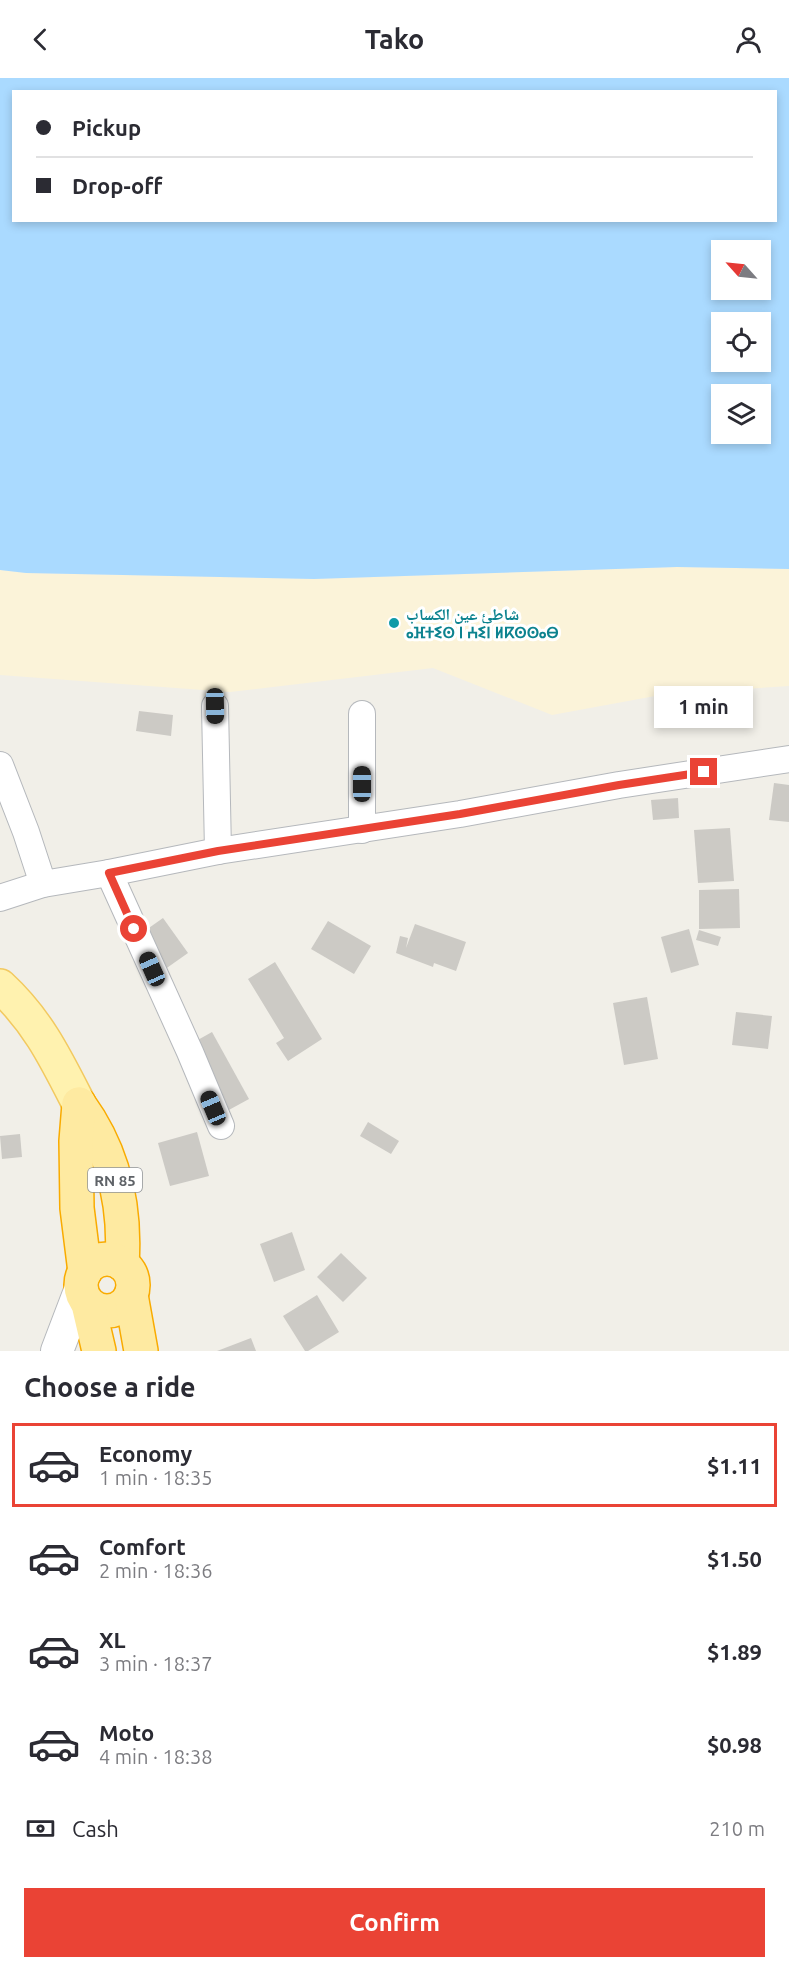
<!DOCTYPE html>
<meta charset="utf-8">
<style>
body{margin:0;font-family:Ubuntu,"Noto Naskh Arabic","Noto Sans Tifinagh",sans-serif;background:#f2f2f3;color:#2b2b33;height:100vh;display:flex;flex-direction:column;font-size:22px;white-space:nowrap}
*{box-sizing:border-box;margin:0}
p{font-size:20px;color:#7c7c81}
.icon{flex:none;width:33px;height:33px;fill:none;stroke:currentColor;stroke-width:2;stroke-linecap:round;stroke-linejoin:round}
.map{position:relative;height:1273px;overflow:hidden}
.side{display:flex;flex-direction:column;background:#fff;flex:1}
.side>*{flex:none}
.top-card{position:absolute;left:12px;top:12px;width:765px;height:132px;border-radius:0px;box-shadow:0 3px 9px #0003;display:grid;align-content:center;height:132px;padding:0 24px;background:#fff}
.needle{width:39px;rotate:297deg}
.controls{position:absolute;left:711px;top:162px;display:grid;gap:12px}
.controls a{display:grid;place-items:center;width:60px;height:60px;border-radius:0px;background:#fff;box-shadow:0 3px 9px #0003;font-size:30px}
.end{position:absolute;width:27px;height:27px;margin:-14px;border:8px solid #ea4335;background:#fff;box-shadow:0 0 0 3px #fff}
.from{border-radius:50%}
.bubble{position:absolute;height:42px;border-radius:0px;background:#fff;box-shadow:0 3px 9px #0003;font-size:20px;font-weight:700;line-height:42px;text-align:center}
.car{position:absolute;width:18px;height:36px;margin:-18px -9px;border-radius:8px;box-shadow:0 0 4px 2px #0007;background:linear-gradient(#222 24%,#8ab4d8 0 40%,#222 0 76%,#8ab4d8 0 86%,#222 0)}
.top-card b{display:flex;align-items:center;gap:21px;height:57px;font-size:22px}
.top-card b+b{border-top:2px solid #e1e1e2}
.top-card i{width:15px;height:15px;background:#2b2b33}
ul{padding:0;list-style:none}
li{display:flex;align-items:center;gap:18px;height:84px;margin:0 12px 9px;padding:0 12px;border:3px solid transparent;border-radius:0px}
li div{flex:1}
li b{display:block;font-size:22px}
li em{font-style:normal;font-weight:700}
li.active{border-color:#ea4335}
li>.icon{width:54px;height:54px;stroke-width:1.5}
h2{padding:0 24px;font-size:27px;line-height:72px}
.pay{display:flex;align-items:center;gap:15px;height:66px;padding:0 24px;font-size:22px}
.pay p{margin-inline-start:auto}
.cta{display:flex;gap:12px;margin-top:auto;padding:12px 24px}
.cta a{flex:1;height:69px;border-radius:0px;background:#ea4335;color:#fff;font-size:24px;font-weight:700;line-height:69px;text-align:center}
header{display:flex;justify-content:space-between;align-items:center;height:78px;padding:0 24px;background:#fff;font-size:27px;font-weight:700}
.map>svg:first-child{display:block}
.sand{fill:#fbf3d9}
.water{fill:#aadaff;fill-rule:evenodd}
.building{fill:#cccac5}
.lines{fill:none;stroke-linecap:round;stroke-linejoin:round}
.minor-casing{stroke:#b5b8bc;stroke-width:28}
.tertiary-casing{stroke:#b5b8bc;stroke-width:34}
.primary-casing{stroke:#f2c960;stroke-width:36}
.trunk-casing{stroke:#f9ab00;stroke-width:36}
.minor{stroke:#fff;stroke-width:26}
.tertiary{stroke:#fff;stroke-width:32}
.primary{stroke:#fff2af;stroke-width:33}
.trunk{stroke:#feeaa1;stroke-width:33}
.route{stroke:#ea4335;stroke-width:8}
.culture-dot{fill:#0f9aa8;stroke:#fff;stroke-width:2}
.labels{text-anchor:middle;dominant-baseline:central;stroke-width:6;stroke-linejoin:round;paint-order:stroke}
.shield{fill:#fff;stroke:#8f9295;stroke-width:1.5}
.shield-label{font-size:15px;font-weight:bold;fill:#5f6368}
.culture-label{font-size:16px;font-weight:bold;fill:#0d838f;stroke:#fff;text-anchor:start}
</style>
<header><svg class="icon" aria-label="back" viewBox="0 0 24 24"><path d="M15 5l-7 7 7 7"/></svg>Tako<svg class="icon" aria-label="person" viewBox="0 0 24 24"><circle cx="12" cy="8" r="4"/><path d="M4 21q1-7 8-7t8 7"/></svg></header>
<div class="map">
<svg width="789" height="1273" viewBox="0 0 789 1273">
<rect width="100%" height="100%" fill="#f1efe8"/>
<path class="sand" d="M677 489 789 491V608L666 616 552 637 433 590 230 614 0 597V492L26 495 314 501Z"/>
<path class="water" d="M0 0H789V491L677 489 314 501 26 495 0 492ZM14 14H776V142H14ZM722 172H760V212H722ZM722 244H760V284H722ZM722 316H760V356H722Z"/>
<g class="building">
<path d="M139 633 173 637 171 658 136 653Z"/>
<path d="M774 705 789 707V744L769 742Z"/>
<path d="M678 720 679 740 653 742 651 722Z"/>
<path d="M730 750 734 803 698 805 694 752Z"/>
<path d="M739 811 740 850 699 851V812Z"/>
<path d="M163 840 188 875 154 899 129 864Z"/>
<path d="M328 843 371 868 354 896 311 871Z"/>
<path d="M415 846 466 864 456 893 434 885 433 889 396 875 400 858 408 860 406 870Z"/>
<path d="M689 851 699 887 671 895 661 859Z"/>
<path d="M699 852 721 859 718 868 696 862Z"/>
<path d="M275 884 322 961 288 983 276 965 284 960 248 901Z"/>
<path d="M647 919 658 981 624 987 613 925Z"/>
<path d="M736 934 772 938 768 971 732 967Z"/>
<path d="M212 954 249 1021 216 1039 180 972Z"/>
<path d="M368 1044 399 1063 391 1076 360 1058Z"/>
<path d="M197 1054 209 1098 170 1108 158 1065Z"/>
<path d="M20 1056 22 1079 2 1081 0 1058Z"/>
<path d="M292 1154 305 1192 274 1204 260 1166Z"/>
<path d="M341 1175 367 1200 343 1224 317 1199Z"/>
<path d="M317 1217 339 1254 308 1273H305L283 1238Z"/>
<path d="M251 1260 256 1273H217Z"/>
</g>
<g class="lines">
<g class="minor-casing">
<g id="minor">
<path d="M215 628 218 773"/>
<path d="M362 636V752"/>
<path d="M0 687 26 754 43 806"/>
<path d="M109 795 190 974 221 1048"/>
<path d="M0 820 43 806 109 795 218 773 460 736 619 707 789 681"/>
</g>
</g>
<g class="tertiary-casing">
<path id="tertiary" d="M57 1273 81 1210"/>
</g>
<g class="primary-casing">
<path id="primary" d="M0 908C38 943 56 981 79 1026"/>
</g>
<g class="trunk-casing">
<g id="trunk">
<path d="M79 1026C114 1074 126 1127 122 1186"/>
<path d="M79 1026 76 1063 77 1130 85 1194"/>
<circle cx="107" cy="1207" r="26"/>
<path d="M131 1217 141 1273"/>
<path d="M88 1226 99 1273"/>
</g>
</g>
<use href="#minor" class="minor"/>
<use href="#tertiary" class="tertiary"/>
<use href="#primary" class="primary"/>
<use href="#trunk" class="trunk"/>
</g>
<g class="lines">
<path class="route" d="M134 851 109 795 218 773 460 736 619 707 704 694"/>
</g>
<circle class="culture-dot" cx="394" cy="545" r="6"/>
<g class="labels">
<rect class="shield" x="88" y="1090" width="54" height="24" rx="4.5"/>
<g class="shield-label">
<text x="115" y="1102">RN 85</text>
</g>
<g class="culture-label">
<text x="406" y="536">شاطئ عين الكساب<tspan x="406" dy="18">ⴰⴼⵜⵉⵙ ⵏ ⵄⵉⵏ ⵍⴽⵙⵙⴰⴱ</tspan></text>
</g>
</g>
</svg>
<div class="controls">
<a><svg class="needle" viewBox="-14 -14 28 28"><path d="M0-13l5 13h-10z" fill="#e53935"/><path d="M0 13l5-13h-10z" fill="#7c7c81"/></svg></a>
<a><svg class="icon" aria-label="locate" viewBox="0 0 24 24"><circle cx="12" cy="12" r="6"/><path d="M12 2v4M12 18v4M2 12h4M18 12h4"/></svg></a>
<a><svg class="icon" aria-label="layers" viewBox="0 0 24 24"><path d="M12 4l9 5-9 5-9-5zM3 14l9 5 9-5"/></svg></a>
</div>
<i class="end from" style="left:134px;top:851px"></i>
<i class="end" style="left:704px;top:694px"></i>
<div class="bubble" style="left:654px;top:608px;width:99px">1 min</div>
<i class="car" style="left:215px;top:628px;rotate:179deg"></i>
<i class="car" style="left:362px;top:706px;rotate:0deg"></i>
<i class="car" style="left:152px;top:891px;rotate:336deg"></i>
<i class="car" style="left:213px;top:1030px;rotate:337deg"></i>
<div class="top-card">
<b><i class="from"></i>Pickup</b>
<b><i></i>Drop-off</b>
</div>
</div>
<section class="side">
<h2>Choose a ride</h2>
<ul>
<li class="active"><svg class="icon" aria-label="car" viewBox="0 0 24 24"><path d="M5 17H2v-5l4-1 3-4h7l3 4 3 1v5h-3M9 17h6M6 11h13"/><circle cx="7" cy="17" r="2"/><circle cx="17" cy="17" r="2"/></svg><div><b>Economy</b><p>1 min · 18:35</p></div><em>$1.11</em></li>
<li><svg class="icon" aria-label="car" viewBox="0 0 24 24"><path d="M5 17H2v-5l4-1 3-4h7l3 4 3 1v5h-3M9 17h6M6 11h13"/><circle cx="7" cy="17" r="2"/><circle cx="17" cy="17" r="2"/></svg><div><b>Comfort</b><p>2 min · 18:36</p></div><em>$1.50</em></li>
<li><svg class="icon" aria-label="car" viewBox="0 0 24 24"><path d="M5 17H2v-5l4-1 3-4h7l3 4 3 1v5h-3M9 17h6M6 11h13"/><circle cx="7" cy="17" r="2"/><circle cx="17" cy="17" r="2"/></svg><div><b>XL</b><p>3 min · 18:37</p></div><em>$1.89</em></li>
<li><svg class="icon" aria-label="car" viewBox="0 0 24 24"><path d="M5 17H2v-5l4-1 3-4h7l3 4 3 1v5h-3M9 17h6M6 11h13"/><circle cx="7" cy="17" r="2"/><circle cx="17" cy="17" r="2"/></svg><div><b>Moto</b><p>4 min · 18:38</p></div><em>$0.98</em></li>
</ul>
<div class="pay"><svg class="icon" aria-label="cash" viewBox="0 0 24 24"><path d="M3 7h18v10H3z"/><circle cx="12" cy="12" r="2"/></svg>Cash<p>210 m</p></div>
<div class="cta"><a>Confirm</a></div>
</section>
